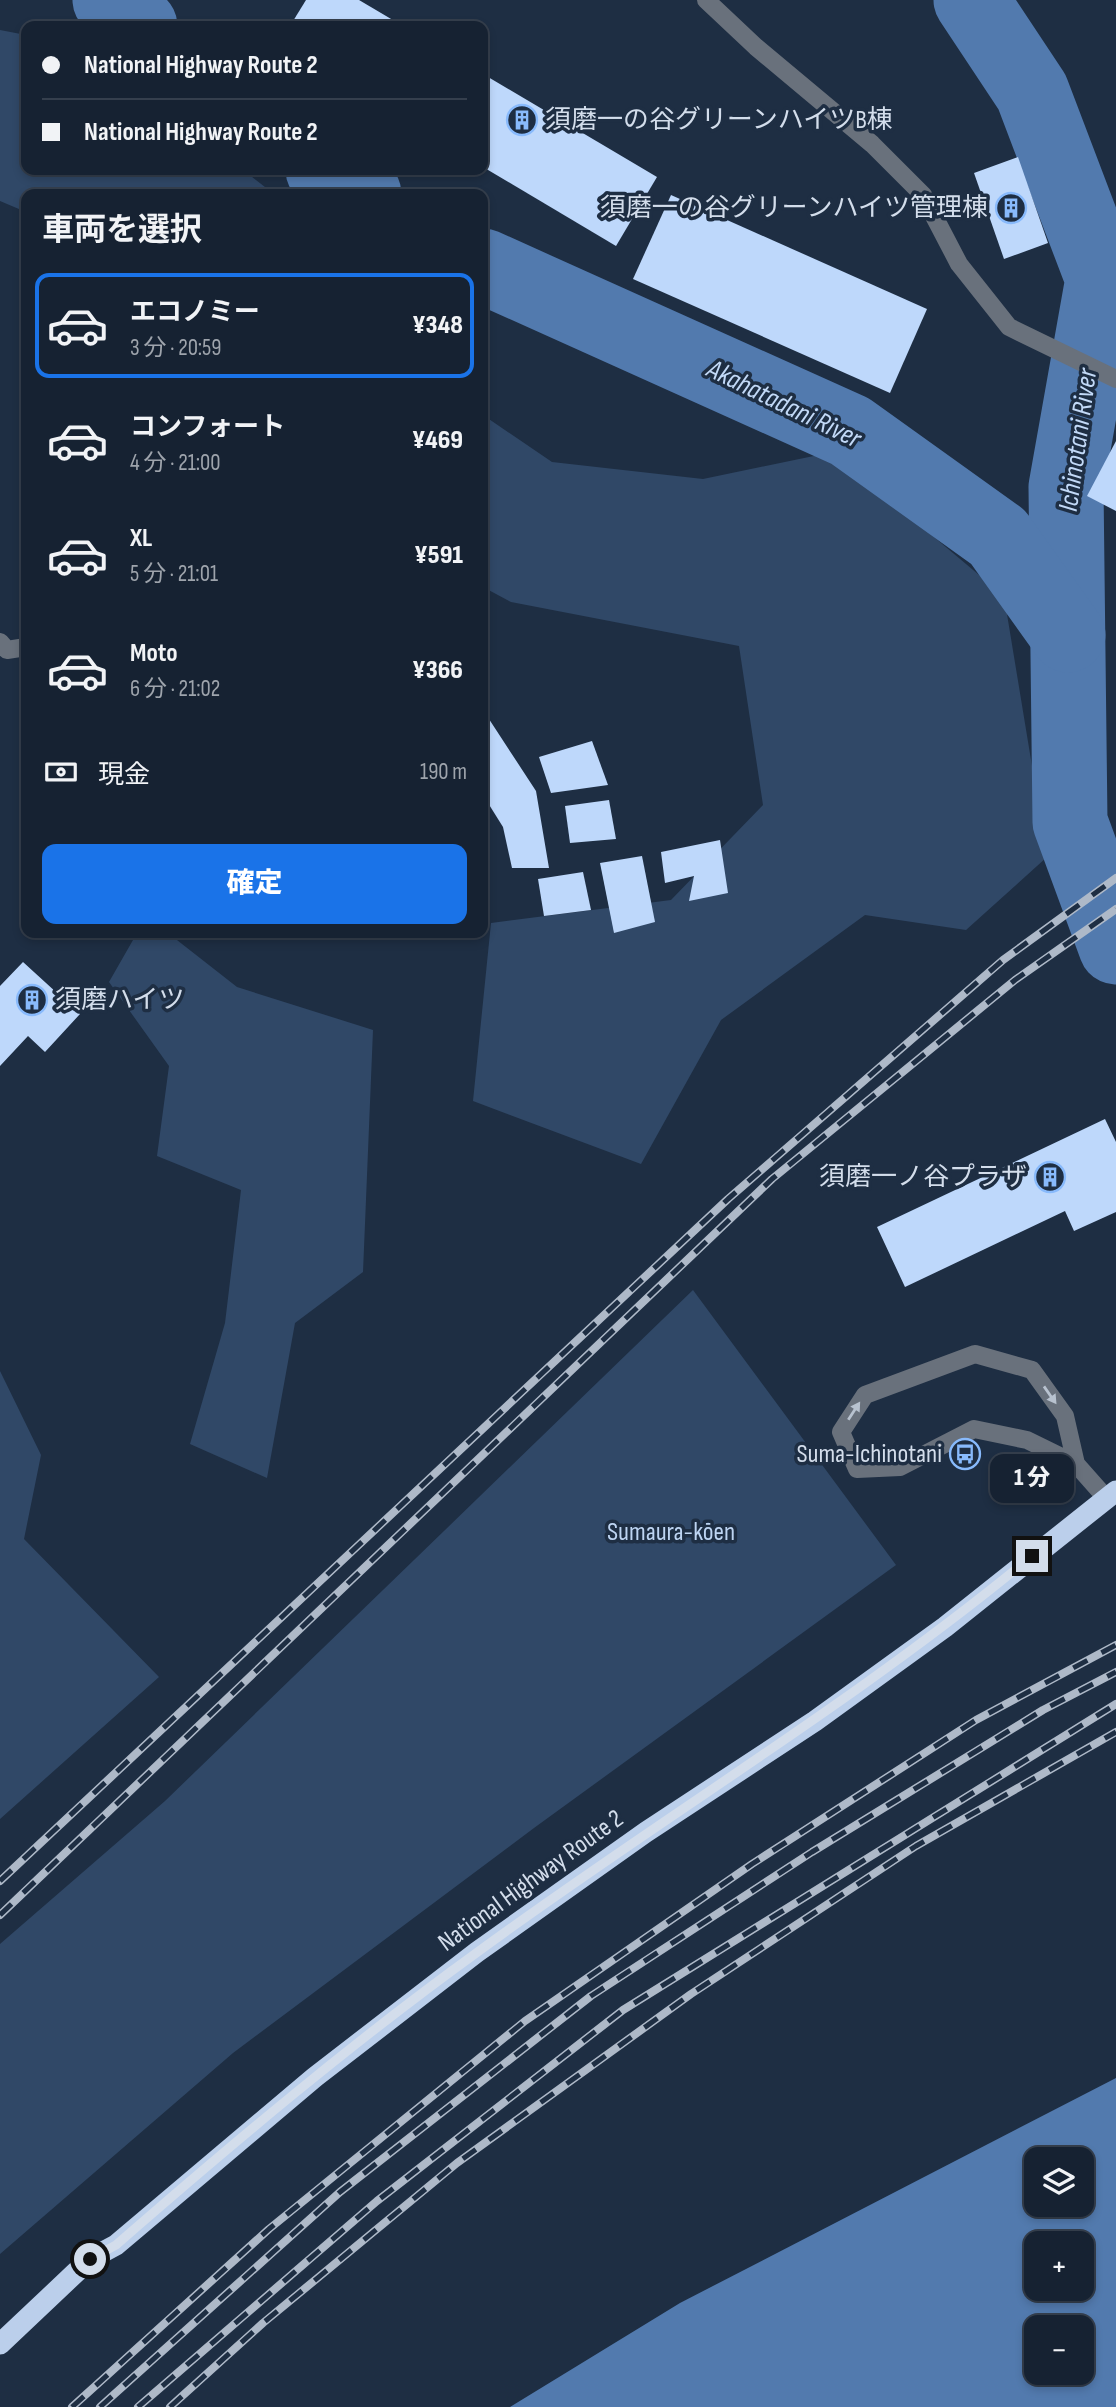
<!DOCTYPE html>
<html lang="ja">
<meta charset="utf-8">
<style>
body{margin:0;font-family:"Sofia Sans Condensed","Noto Sans JP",sans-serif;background:#232f3e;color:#f1f3f6;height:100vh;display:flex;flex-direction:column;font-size:26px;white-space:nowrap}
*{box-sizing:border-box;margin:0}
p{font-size:23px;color:#9ea4ac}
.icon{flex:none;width:38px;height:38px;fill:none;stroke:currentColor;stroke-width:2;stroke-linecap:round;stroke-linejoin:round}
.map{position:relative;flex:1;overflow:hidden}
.side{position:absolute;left:21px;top:189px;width:467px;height:749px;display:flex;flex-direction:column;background:#162232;border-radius:14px;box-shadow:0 4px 10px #0003,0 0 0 2px #353f4d}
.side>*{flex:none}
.top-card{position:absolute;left:21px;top:21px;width:467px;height:154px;border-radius:14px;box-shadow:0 4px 10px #0003,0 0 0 2px #353f4d;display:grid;align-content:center;height:154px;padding:0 21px;background:#162232}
.controls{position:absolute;left:1024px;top:2147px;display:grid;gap:14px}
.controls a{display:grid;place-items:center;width:70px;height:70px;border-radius:14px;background:#162232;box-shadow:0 4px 10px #0003,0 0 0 2px #353f4d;font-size:35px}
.end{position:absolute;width:32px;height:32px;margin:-16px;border:9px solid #d3ddeb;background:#111;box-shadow:0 0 0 4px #111}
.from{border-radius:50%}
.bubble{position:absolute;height:49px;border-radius:14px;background:#162232;box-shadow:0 4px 10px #0003,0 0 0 2px #353f4d;font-size:23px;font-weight:800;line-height:49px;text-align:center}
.top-card b{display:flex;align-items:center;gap:24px;height:66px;font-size:26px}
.top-card b+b{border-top:2px solid #353f4d}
.top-card i{width:18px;height:18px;background:#f1f3f6}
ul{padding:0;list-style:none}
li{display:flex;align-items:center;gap:21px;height:105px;margin:0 14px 10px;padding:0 7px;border:4px solid transparent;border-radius:14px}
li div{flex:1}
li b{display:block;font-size:26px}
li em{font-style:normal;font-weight:800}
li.current{border-color:#1a73e8}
li>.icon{width:63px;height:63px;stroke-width:1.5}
h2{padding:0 21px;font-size:32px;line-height:84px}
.pay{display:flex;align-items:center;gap:18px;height:77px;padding:0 21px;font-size:26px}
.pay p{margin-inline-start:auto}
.action{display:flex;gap:14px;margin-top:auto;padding:14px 21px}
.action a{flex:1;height:80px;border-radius:14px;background:#1a73e8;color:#fff;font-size:28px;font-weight:800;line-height:80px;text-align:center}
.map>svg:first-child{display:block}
.green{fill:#304867}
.water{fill:#527aae;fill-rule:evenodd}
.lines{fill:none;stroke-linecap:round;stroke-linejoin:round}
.river{stroke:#527aae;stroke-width:75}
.building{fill:#bed8fb}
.minor{stroke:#69717c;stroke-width:18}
.highway{stroke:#bbcfeb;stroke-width:21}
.rail-casing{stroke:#aeb9c8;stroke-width:8}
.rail{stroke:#1e2e43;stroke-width:5;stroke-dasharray:16;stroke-linecap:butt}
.oneway{fill:#b8c2cf}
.route{stroke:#d3ddeb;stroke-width:9}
.labels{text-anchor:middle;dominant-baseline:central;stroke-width:7;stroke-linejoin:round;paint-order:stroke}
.poi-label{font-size:26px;fill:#d3ddeb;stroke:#1e2e43;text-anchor:end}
.park-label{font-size:26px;fill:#bdd4f2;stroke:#1e2e43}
.street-label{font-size:26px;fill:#d3ddeb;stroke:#1e2e43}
.water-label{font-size:28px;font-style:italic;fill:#c2d9f7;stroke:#1e2e43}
</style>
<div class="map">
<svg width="1116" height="2407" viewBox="0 0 1116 2407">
<rect width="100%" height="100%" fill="#1e2e43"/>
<g class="green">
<path d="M0 30 26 35V170H243L274 194H26V212L0 201Z"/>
<path d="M483 415 552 462 703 479 833 452 1004 596 1047 857 966 930 865 915 721 1020 641 1164 473 1101 491 923 671 900 763 805 739 646 511 602 483 587Z"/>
<path d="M137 933H168L237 987 373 1030 363 1272 295 1323 267 1478 190 1444 225 1323 241 1190 157 1156 169 1066 109 982Z"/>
<path d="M693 1290 896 1565 534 1828 233 2053 0 2254V1944L165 1801Z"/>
<path d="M0 1371 41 1455 24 1539 159 1677 0 1819Z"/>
</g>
<path class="water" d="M1116 2078V2407H510L680 2303ZM1036 2160H1082V2205H1036ZM1036 2244H1082V2289H1036ZM1036 2328H1082V2373H1036Z"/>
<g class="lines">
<g class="river">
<path d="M110 0 140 26"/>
<path d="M971 0 1032 92 1103 279 1066 487 1070 822 1116 947"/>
<path d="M323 170 364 194"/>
<path d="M483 266 850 431 998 537 1068 635"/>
</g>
</g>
<g class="building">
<path d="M306 0H359L403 26H290Z"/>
<path d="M483 74 657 177 616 246 483 167Z"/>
<path d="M1018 157 1048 243 1004 259 974 173Z"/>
<path d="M671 195 927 309 890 393 633 279Z"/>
<path d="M1116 441V511L1087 496Z"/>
<path d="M487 716 536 791 549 868H512L503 827 483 795V719Z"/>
<path d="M592 741 608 785 551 793 539 757Z"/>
<path d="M609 800 616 839 570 843 565 806Z"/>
<path d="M720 840 728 893 689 901 694 876 665 883 661 852Z"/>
<path d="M642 856 655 922 614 933 600 863Z"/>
<path d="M583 872 591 910 544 916 538 879Z"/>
<path d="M23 962 80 1014 45 1052 28 1036 0 1066V986Z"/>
<path d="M1105 1119 1116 1142V1212L1074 1231 1065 1211 905 1287 877 1227Z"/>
</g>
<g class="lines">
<g class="minor">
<path d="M706 0 756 47 872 144 923 195 959 264 1009 327 1116 379"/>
<path d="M0 642 7 650 26 647"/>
<path d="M1076 1464 1065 1416 1032 1370 975 1354 865 1395 841 1432 857 1469 900 1467 974 1429 1027 1440 1076 1464 1107 1499"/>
</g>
<path class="highway" d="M0 2344 90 2259 116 2245 315 2077 477 1952 646 1832 815 1721 945 1627 1116 1491"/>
<g class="rail-casing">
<g id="rail">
<path d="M0 1881 728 1199 1003 960 1116 878"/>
<path d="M0 1915 772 1179 1015 980 1116 909"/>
<path d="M72 2407 269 2229 525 2021 752 1864 976 1720 1116 1645"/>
<path d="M100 2407 340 2192 591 1996 812 1852 1043 1710 1116 1672"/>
<path d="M138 2407 377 2201 623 2010 1116 1704"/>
<path d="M170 2407 263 2323 457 2163 691 1994 916 1846 1116 1732"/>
</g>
</g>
<use href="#rail" class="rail"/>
</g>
<defs><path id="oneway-solid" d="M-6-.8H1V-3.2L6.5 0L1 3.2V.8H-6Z" transform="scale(1.75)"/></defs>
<g class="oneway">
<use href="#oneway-solid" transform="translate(1050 1395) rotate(55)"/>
<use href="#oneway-solid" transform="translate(854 1411) rotate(-57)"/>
</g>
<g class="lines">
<path class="route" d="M90 2259 116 2245C233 2143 353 2042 479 1951 662 1817 857 1701 1032 1556"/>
</g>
<defs>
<g id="building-ring" transform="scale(1.575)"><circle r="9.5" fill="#1e2e43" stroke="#88bafc" stroke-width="1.5"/><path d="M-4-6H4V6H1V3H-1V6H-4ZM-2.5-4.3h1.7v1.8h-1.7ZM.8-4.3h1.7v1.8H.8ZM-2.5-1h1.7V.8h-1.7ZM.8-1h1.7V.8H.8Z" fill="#88bafc"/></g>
<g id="bus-ring" transform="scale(1.575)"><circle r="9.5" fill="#1e2e43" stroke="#88bafc" stroke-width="1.5"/><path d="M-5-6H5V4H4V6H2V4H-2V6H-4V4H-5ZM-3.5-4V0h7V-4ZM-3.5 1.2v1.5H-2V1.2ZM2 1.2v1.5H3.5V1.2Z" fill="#88bafc"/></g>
</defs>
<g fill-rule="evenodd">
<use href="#building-ring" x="522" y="120"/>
<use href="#building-ring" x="1011" y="208"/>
<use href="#building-ring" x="32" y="1000"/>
<use href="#building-ring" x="1050" y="1177"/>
<use href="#bus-ring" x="965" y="1454"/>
</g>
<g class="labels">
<g class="poi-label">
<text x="545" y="120" text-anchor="start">須磨一の谷グリーンハイツB棟</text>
<text x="988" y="208">須磨一の谷グリーンハイツ管理棟</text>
<text x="55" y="1000" text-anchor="start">須磨ハイツ</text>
<text x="1027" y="1177">須磨一ノ谷プラザ</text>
<text x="942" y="1454">Suma-Ichinotani</text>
</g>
<g class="park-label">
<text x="671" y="1532">Sumaura-kōen</text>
</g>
<g class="street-label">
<text transform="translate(531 1881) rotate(-36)">National Highway Route 2</text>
</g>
<g class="water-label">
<text transform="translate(784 404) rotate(26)">Akahatadani River</text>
<text transform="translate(1078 440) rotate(-82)">Ichinotani River</text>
</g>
</g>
</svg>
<div class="controls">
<a><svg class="icon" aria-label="layers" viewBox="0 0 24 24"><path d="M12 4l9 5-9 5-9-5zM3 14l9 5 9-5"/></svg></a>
<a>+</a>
<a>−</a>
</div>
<i class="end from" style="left:90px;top:2259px"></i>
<i class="end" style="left:1032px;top:1556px"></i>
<div class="bubble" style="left:990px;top:1454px;width:84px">1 分</div>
<div class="top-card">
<b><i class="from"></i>National Highway Route 2</b>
<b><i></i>National Highway Route 2</b>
</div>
<section class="side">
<h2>車両を選択</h2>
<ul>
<li class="current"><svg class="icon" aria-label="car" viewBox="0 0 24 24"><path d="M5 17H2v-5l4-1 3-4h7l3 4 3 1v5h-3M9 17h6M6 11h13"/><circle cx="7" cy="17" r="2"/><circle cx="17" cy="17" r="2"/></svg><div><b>エコノミー</b><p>3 分 · 20:59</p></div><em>¥348</em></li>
<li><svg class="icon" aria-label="car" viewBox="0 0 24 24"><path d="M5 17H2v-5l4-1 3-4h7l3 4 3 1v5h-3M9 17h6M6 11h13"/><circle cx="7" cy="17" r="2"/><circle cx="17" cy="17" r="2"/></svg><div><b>コンフォート</b><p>4 分 · 21:00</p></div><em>¥469</em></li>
<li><svg class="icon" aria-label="car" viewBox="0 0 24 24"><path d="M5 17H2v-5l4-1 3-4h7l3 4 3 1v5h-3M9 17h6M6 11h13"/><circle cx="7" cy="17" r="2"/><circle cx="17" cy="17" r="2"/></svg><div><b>XL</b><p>5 分 · 21:01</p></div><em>¥591</em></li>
<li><svg class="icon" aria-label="car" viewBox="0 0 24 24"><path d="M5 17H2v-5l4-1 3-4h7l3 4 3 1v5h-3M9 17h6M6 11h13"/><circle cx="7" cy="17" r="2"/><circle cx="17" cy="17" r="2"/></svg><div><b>Moto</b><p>6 分 · 21:02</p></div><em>¥366</em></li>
</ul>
<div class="pay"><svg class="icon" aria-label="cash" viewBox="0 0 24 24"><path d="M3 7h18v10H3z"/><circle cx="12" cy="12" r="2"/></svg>現金<p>190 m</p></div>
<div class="action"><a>確定</a></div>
</section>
</div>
